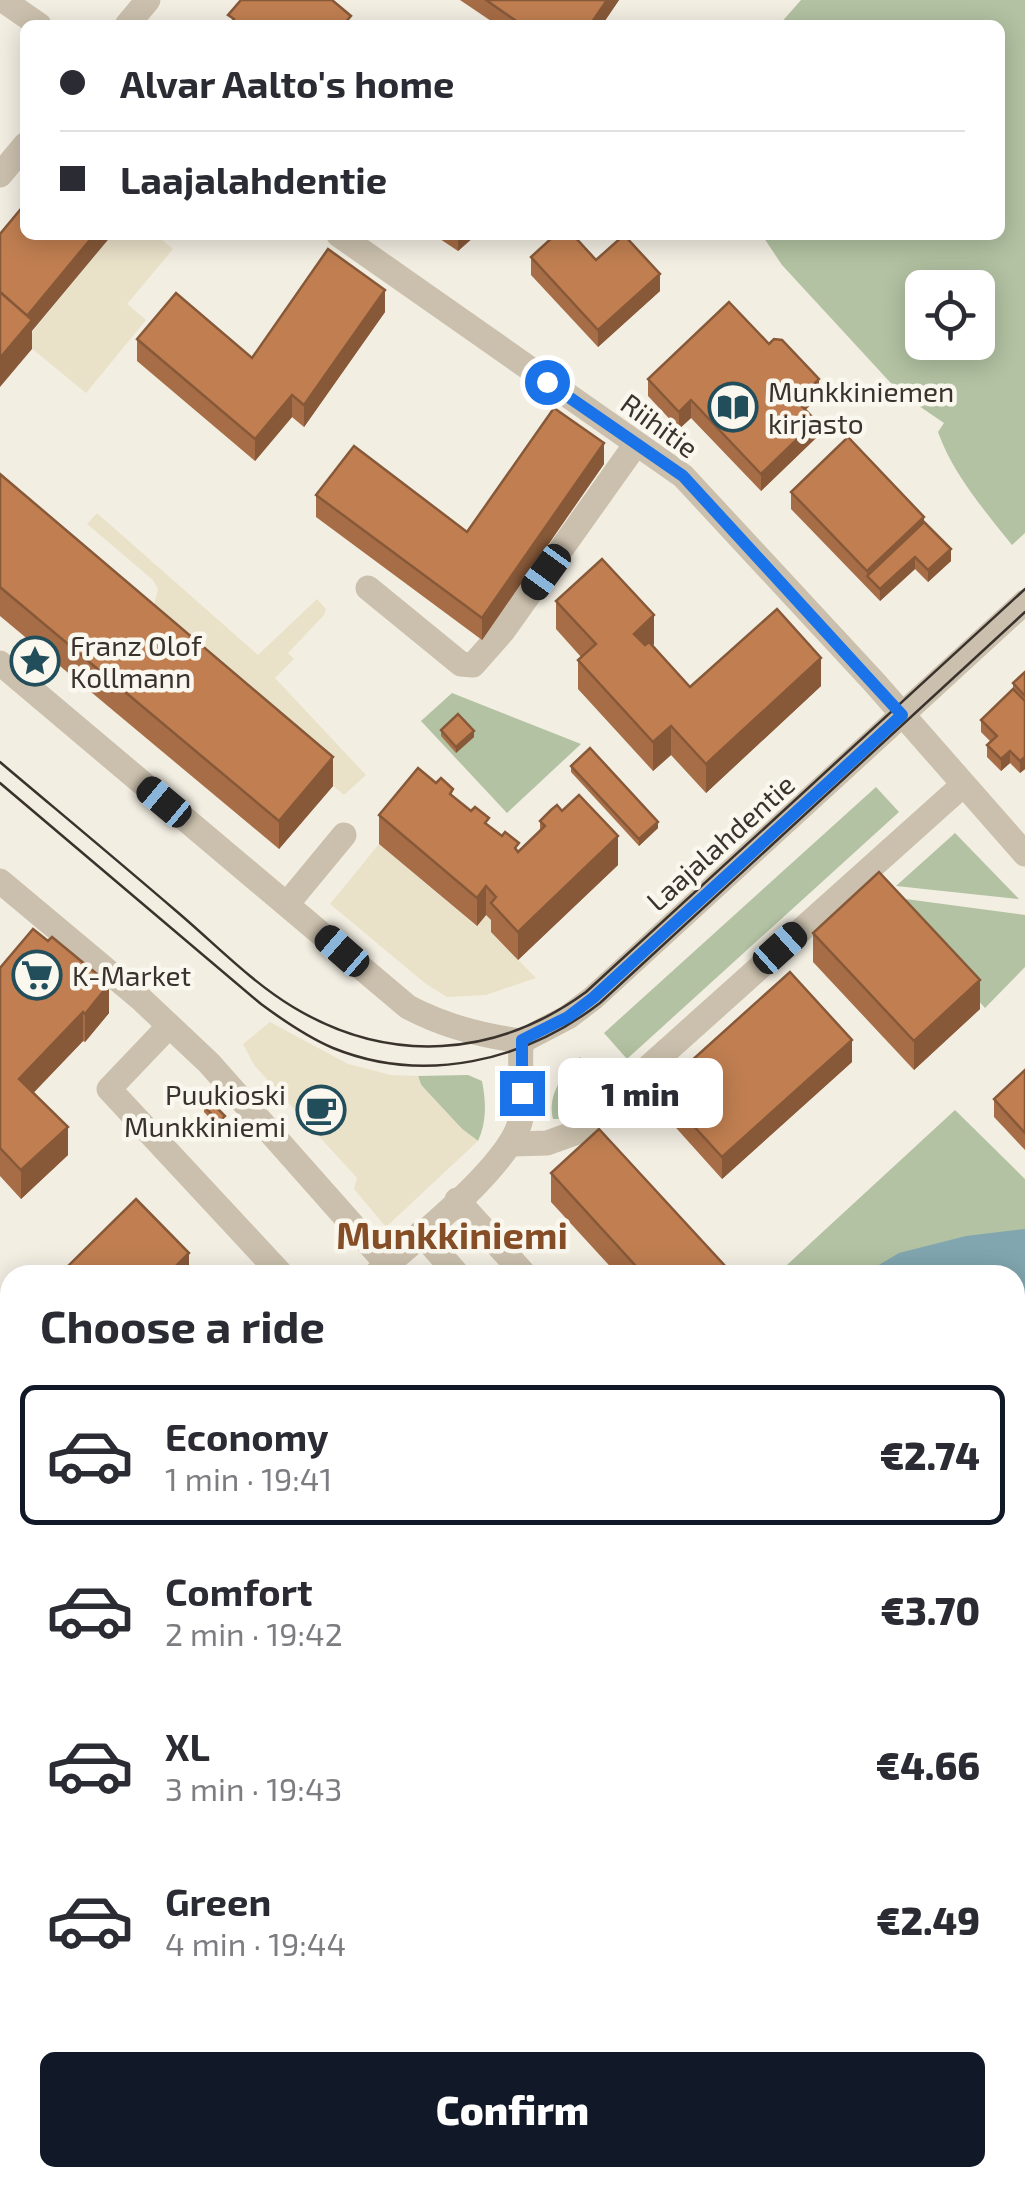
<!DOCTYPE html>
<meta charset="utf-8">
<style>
body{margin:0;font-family:"Exo 2",sans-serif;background:#f7f7f7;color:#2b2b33;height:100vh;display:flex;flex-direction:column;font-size:38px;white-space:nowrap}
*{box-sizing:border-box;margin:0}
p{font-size:32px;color:#7c7c81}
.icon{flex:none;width:55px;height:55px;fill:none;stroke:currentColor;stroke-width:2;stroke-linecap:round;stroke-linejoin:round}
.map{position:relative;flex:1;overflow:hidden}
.panel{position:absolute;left:0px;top:1265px;width:1025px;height:922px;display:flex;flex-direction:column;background:#fff;border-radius:30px 30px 0 0;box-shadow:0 5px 25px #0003}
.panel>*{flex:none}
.guide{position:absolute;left:20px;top:20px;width:985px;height:220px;border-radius:15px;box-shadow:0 5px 25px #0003;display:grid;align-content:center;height:220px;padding:0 40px;background:#fff}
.tools{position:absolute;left:905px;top:270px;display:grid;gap:20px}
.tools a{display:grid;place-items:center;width:90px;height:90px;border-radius:15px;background:#fff;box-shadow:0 5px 25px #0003;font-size:50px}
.end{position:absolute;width:45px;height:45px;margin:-22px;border:12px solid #1a73e8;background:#fff;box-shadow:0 0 0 5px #fff}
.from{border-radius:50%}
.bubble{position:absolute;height:70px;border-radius:15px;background:#fff;box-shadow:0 5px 25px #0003;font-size:32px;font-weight:800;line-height:70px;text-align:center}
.car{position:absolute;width:30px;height:60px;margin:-30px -15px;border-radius:12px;box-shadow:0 0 8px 2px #0007;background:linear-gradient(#222 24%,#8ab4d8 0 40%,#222 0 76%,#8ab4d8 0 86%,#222 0)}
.guide b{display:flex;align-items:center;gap:35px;height:95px;font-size:38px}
.guide b+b{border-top:2px solid #e1e1e2}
.guide i{width:25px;height:25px;background:#2b2b33}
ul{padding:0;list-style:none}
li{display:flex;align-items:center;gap:30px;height:140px;margin:0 20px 15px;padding:0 20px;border:5px solid transparent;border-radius:15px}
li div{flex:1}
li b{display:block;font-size:38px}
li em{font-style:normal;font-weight:800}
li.selected{border-color:#111827}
li>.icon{width:90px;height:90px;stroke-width:1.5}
h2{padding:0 40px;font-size:45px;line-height:120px}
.primary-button{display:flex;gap:20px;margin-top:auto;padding:20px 40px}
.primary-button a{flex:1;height:115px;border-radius:15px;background:#111827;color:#fff;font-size:40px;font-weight:800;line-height:115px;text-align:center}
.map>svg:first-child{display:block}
.green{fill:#b2c2a2;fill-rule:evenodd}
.plaza{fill:#eae1c9}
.water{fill:#81a6af}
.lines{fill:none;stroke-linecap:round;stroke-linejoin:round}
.minor{stroke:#cbc0ad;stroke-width:25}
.tram{stroke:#3a322c;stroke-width:2.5}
.wall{fill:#a66d46}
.shaded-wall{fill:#875939}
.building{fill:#c17f51;stroke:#875939;stroke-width:2.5}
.route{stroke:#1a73e8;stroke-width:12}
.labels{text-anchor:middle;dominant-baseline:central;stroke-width:9;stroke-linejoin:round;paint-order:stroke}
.poi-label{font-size:28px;fill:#3a322c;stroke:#faf7ee;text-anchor:start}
.street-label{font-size:28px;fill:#3a322c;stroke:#faf7ee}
.district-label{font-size:38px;font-weight:bold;fill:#864e27;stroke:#faf7ee}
</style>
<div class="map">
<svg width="1025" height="2187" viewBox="0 0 1025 2187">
<rect width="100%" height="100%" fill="#f3eee2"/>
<g class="green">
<path d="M801 0H1025V533L1012 545C984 510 953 474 938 432L944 423 900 393 782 265 762 235H1000V25H779ZM922 288H978V342H922Z"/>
<path d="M452 693 581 744 507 813 421 721Z"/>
<path d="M876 787 899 812 627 1059 604 1033Z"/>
<path d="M955 833 1019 899 896 886Z"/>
<path d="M883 896 1025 915V967L985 1008Z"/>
<path d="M580 1057 602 1083C589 1096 574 1121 553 1119 547 1094 563 1074 580 1057Z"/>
<path d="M468 1075 482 1081C486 1102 487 1121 478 1141L462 1129 421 1085 418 1076Z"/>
<path d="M955 1110 1025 1179V1822L1015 1812V1275H776Z"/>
<path d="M1025 1901V2187H800L791 2178H1015V1910Z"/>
</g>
<g class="plaza">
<path d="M112 235H156L173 249 127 304 146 320 86 393 24 342Z"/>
<path d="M97 513 258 655 317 599 326 609 324 615 288 653 294 659 275 678 366 775 344 795 202 676 154 605 158 589 153 580 87 524Z"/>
<path d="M379 844 476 926 486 915 496 926 491 932 536 978 486 995 447 997 426 984 330 904Z"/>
<path d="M270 1022 348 1064 391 1075 418 1076 421 1085 462 1129 478 1141 386 1227 354 1189 357 1178 254 1065 243 1044Z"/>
</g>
<path class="water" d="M1025 1229V1691L1015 1679V1275H862L899 1253 966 1236Z"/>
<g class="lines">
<g class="minor">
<path d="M3 0 39 25"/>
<path d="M127 25 148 0"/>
<path d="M0 175 25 145"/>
<path d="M339 235 683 476 874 682 1025 854"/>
<path d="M368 588 461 664 473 665 503 631 636 444"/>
<path d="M0 663 408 1007C444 1026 481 1036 522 1041"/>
<path d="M0 881 141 999 209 1063 387 1264"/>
<path d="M287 904 344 835"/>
<path d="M169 1026 109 1089 282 1275"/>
<path d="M522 1041 568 1017 593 998 1025 602"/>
<path d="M512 1144 547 1143 575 1133 963 785"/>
<path d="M457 1200 525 1275"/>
<path d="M421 1233 458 1275"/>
<path d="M375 1275C412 1242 513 1164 521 1118 526 1092 517 1066 522 1041"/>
<path d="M0 1623 10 1614"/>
<path d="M0 1662 10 1673"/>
<path d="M491 2178 499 2187"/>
<path d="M350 2187 356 2178"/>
</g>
<g class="tram">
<path d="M0 762C58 811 117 860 175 910 213 942 250 981 293 1007 389 1065 496 1058 586 992L1025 589"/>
<path d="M0 783 261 1004C284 1021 307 1037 333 1048 424 1085 525 1061 600 1003L1025 612"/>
</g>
</g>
<g class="wall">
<path d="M460 0H619L602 25H497Z"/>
<path d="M434 235H476L458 251Z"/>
<path d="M531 257 596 260 660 291 598 347 531 275Z"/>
<path d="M385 312 304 427 292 417 255 461 137 361V339L252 358Z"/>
<path d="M648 379 819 397 805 410 816 438 761 491 691 418 679 429 648 396Z"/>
<path d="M604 464 482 640 316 517V495L467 532Z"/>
<path d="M0 474 333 786 279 849 0 616Z"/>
<path d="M791 492 924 522 951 561 928 582 915 569 880 601 791 509Z"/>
<path d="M556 601 654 644 653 646 690 687 821 686 706 793 671 755 653 771 578 689V660L581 657 556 629Z"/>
<path d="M1025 672V769L1020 773 1010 763 1001 771 987 757V745L991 742 981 732V720L1013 689V683Z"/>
<path d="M441 730 474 737 456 753 441 736Z"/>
<path d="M571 766 658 828 639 846 571 772Z"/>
<path d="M436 783 519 851 540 831V821L618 865 518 960 491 932V920L486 915 477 926 379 844V815Z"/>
<path d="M813 933 980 1009 914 1070 813 962Z"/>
<path d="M0 968 109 1013 85 1042 83 1041 33 1093 68 1155 21 1199 0 1176Z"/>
<path d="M852 1062 722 1179 660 1110V1089Z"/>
<path d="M1025 1070V1150L994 1117V1099Z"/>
<path d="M307 1102 340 1116 328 1129 307 1108Z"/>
<path d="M204 1106 225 1122 219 1128 204 1112Z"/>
<path d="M551 1173 726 1275H618L551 1202Z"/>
<path d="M182 2178H281L271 2187H190Z"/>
<path d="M557 2178H723L732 2187H559L557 2184Z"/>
</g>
<g class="shaded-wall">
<path d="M607 0H619L602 25H590Z"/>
<path d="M94 235H112L32 331V349L0 387V358L24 320Z"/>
<path d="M458 235H476L458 251Z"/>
<path d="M660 274V291L598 347V330Z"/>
<path d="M385 290V312L304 427V405Z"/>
<path d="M819 379V397L797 418V401Z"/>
<path d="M292 395V417L255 461V439Z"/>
<path d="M691 400V418L679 429V412Z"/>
<path d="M816 421V438L761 491V474Z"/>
<path d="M604 443V464L482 640V618Z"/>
<path d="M924 517V534L867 576V571Z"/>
<path d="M951 549V561L928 582V570Z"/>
<path d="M915 557V569L880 601V589Z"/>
<path d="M654 615V644L634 663V634Z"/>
<path d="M821 658V686L706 793V764Z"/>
<path d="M671 726V755L653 771V742Z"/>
<path d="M474 731V737L456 753V747Z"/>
<path d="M1010 751V763L1001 771V759Z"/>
<path d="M333 757V786L279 849V821Z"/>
<path d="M1025 757V769L1020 773V761Z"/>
<path d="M658 822V828L639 846V839Z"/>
<path d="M618 836V865L518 960V932Z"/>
<path d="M486 886V915L477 926V898Z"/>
<path d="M980 980V1009L914 1070V1041Z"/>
<path d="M109 984V1013L85 1042V1014Z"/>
<path d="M83 1012V1041L19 1108V1079Z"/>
<path d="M852 1040V1062L722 1179V1157Z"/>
<path d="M340 1110V1116L328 1129V1123Z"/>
<path d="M68 1127V1155L21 1199V1170Z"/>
<path d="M189 1253V1275H167Z"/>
<path d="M10 1442V1471L0 1480V1452Z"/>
<path d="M10 1769V1798L1 1806 0 1811V1782L1 1777Z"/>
<path d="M1025 1815V1844L1015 1853V1824Z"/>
<path d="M262 2178H281L271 2187H251Z"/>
<path d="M608 2178H618V2187H597Z"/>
</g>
<g class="building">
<path d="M241 0H332L351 16 343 25H229L234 19 228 15Z"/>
<path d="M486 0H607L590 25H522Z"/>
<path d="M25 204V235H94L27 316 0 292V234Z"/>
<path d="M555 235H573L596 260 624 235 660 274 598 330 531 257Z"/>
<path d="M328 249 385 290 304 405 292 395 255 439 137 339 176 293 252 358Z"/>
<path d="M0 292 32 320 0 358Z"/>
<path d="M729 302 769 344 774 339 782 340 819 379 797 401 816 421 761 474 691 400 679 412 648 379Z"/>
<path d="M554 408 604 443 482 618 316 495 354 446 467 532Z"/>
<path d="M848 437 924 517 867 571 791 492Z"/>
<path d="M0 474 333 757 279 821 0 587Z"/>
<path d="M924 522 951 549 928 570 915 557 880 589 867 576Z"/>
<path d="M602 559 654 615 634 634 645 645 649 642 690 687 777 609 821 658 706 764 671 726 653 742 578 660 596 644 556 601Z"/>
<path d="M1025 672V696L1013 683Z"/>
<path d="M1013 689 1025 701V757L1020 761 1010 751 1001 759 987 745 997 736 981 720Z"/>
<path d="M458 714 474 731 456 747 441 730Z"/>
<path d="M590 748 658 822 639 839 571 766Z"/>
<path d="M418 768 436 783 441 778 453 789 450 794 471 811 475 807 489 818 485 823 502 836 505 832 519 843 515 848 518 852 545 826 540 821 551 810 557 805 562 811 579 795 618 836 518 932 491 903 496 897 486 886 477 898 379 815Z"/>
<path d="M879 872 980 980 914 1041 813 933Z"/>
<path d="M33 929 48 941 52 937 109 984 85 1014 83 1012 19 1079 68 1127 21 1170 0 1148V968Z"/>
<path d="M790 972 852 1040 722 1157 660 1089Z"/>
<path d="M1025 1070V1133L994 1099Z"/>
<path d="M319 1089 340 1110 328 1123 307 1102Z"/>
<path d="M209 1100 225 1116 219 1122 204 1106Z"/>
<path d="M599 1129 726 1267 719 1274 720 1275H644L551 1173Z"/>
<path d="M136 1199 189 1253 167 1275H59Z"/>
<path d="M10 1322V1442L0 1452V1332Z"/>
<path d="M1025 1677V1815L1015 1824V1686Z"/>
<path d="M0 1745 10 1756V1769L1 1777 0 1782Z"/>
<path d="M197 2178H262L251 2187H205Z"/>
<path d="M571 2178H608L597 2187H580Z"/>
<path d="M626 2178H723L732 2187H635Z"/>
</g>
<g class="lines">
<path class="route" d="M522 1093V1040L568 1017 593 998 902 715 683 476 547 382"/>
</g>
<defs>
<g id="library-ring" transform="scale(2.5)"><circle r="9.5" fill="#faf7ee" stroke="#224d5a" stroke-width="1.5"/><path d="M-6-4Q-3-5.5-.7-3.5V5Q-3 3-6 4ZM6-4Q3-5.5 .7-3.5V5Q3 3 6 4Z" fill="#224d5a"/></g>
<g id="sight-ring" transform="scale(2.5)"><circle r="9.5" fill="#faf7ee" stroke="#224d5a" stroke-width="1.5"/><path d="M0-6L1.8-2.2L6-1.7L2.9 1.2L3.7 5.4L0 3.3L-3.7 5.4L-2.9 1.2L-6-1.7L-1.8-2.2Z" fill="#224d5a"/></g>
<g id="supermarket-ring" transform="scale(2.5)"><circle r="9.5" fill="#faf7ee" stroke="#224d5a" stroke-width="1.5"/><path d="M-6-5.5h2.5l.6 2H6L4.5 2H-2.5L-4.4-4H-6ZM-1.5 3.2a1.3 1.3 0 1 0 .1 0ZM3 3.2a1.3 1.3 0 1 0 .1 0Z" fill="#224d5a"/></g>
<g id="cafe-ring" transform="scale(2.5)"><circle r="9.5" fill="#faf7ee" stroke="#224d5a" stroke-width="1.5"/><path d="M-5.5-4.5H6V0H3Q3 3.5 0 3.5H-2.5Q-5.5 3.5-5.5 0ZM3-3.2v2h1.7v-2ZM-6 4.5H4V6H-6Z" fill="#224d5a"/></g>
</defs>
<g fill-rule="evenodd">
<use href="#library-ring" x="733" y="407"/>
<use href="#sight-ring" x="35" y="661"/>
<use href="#supermarket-ring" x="37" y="975"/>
<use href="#cafe-ring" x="321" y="1110"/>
</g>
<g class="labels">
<g class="poi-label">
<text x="768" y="391">Munkkiniemen<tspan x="768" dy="32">kirjasto</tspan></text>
<text x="70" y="645">Franz Olof<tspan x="70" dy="32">Kollmann</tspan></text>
<text x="72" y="975">K-Market</text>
<text x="286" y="1094" text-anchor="end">Puukioski<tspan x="286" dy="32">Munkkiniemi</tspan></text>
</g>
<g class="street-label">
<text transform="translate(660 425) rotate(36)">Riihitie</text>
<text transform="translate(720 842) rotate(-42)">Laajalahdentie</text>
</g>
<g class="district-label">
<text x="452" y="1234">Munkkiniemi</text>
</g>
</g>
</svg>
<div class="tools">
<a><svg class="icon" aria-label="locate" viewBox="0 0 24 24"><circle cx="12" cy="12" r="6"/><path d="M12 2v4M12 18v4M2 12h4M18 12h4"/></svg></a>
</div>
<i class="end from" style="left:547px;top:382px"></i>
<i class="end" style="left:522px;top:1093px"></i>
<div class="bubble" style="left:558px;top:1058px;width:165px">1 min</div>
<i class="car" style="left:546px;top:572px;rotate:216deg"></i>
<i class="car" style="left:164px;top:802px;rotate:310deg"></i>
<i class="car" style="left:780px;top:948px;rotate:48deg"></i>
<i class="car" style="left:342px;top:951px;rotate:311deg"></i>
<div class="guide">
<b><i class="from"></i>Alvar Aalto's home</b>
<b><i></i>Laajalahdentie</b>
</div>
<section class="panel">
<h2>Choose a ride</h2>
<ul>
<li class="selected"><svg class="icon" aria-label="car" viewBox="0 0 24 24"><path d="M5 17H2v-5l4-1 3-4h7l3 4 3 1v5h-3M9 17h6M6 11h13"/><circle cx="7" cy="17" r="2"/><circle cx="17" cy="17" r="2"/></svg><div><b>Economy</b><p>1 min · 19:41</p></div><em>€2.74</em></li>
<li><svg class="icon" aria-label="car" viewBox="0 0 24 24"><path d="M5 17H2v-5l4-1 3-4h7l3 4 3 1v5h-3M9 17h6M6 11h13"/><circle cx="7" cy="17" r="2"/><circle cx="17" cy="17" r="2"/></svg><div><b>Comfort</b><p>2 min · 19:42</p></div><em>€3.70</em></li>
<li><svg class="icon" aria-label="car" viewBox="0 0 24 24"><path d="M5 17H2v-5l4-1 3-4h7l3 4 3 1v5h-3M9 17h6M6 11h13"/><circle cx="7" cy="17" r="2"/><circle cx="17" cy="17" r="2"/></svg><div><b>XL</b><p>3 min · 19:43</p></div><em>€4.66</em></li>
<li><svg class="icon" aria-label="car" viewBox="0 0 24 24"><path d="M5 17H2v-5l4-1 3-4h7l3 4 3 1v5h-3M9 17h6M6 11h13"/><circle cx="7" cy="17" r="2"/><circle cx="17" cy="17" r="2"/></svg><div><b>Green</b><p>4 min · 19:44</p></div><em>€2.49</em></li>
</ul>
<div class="primary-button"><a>Confirm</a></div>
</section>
</div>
